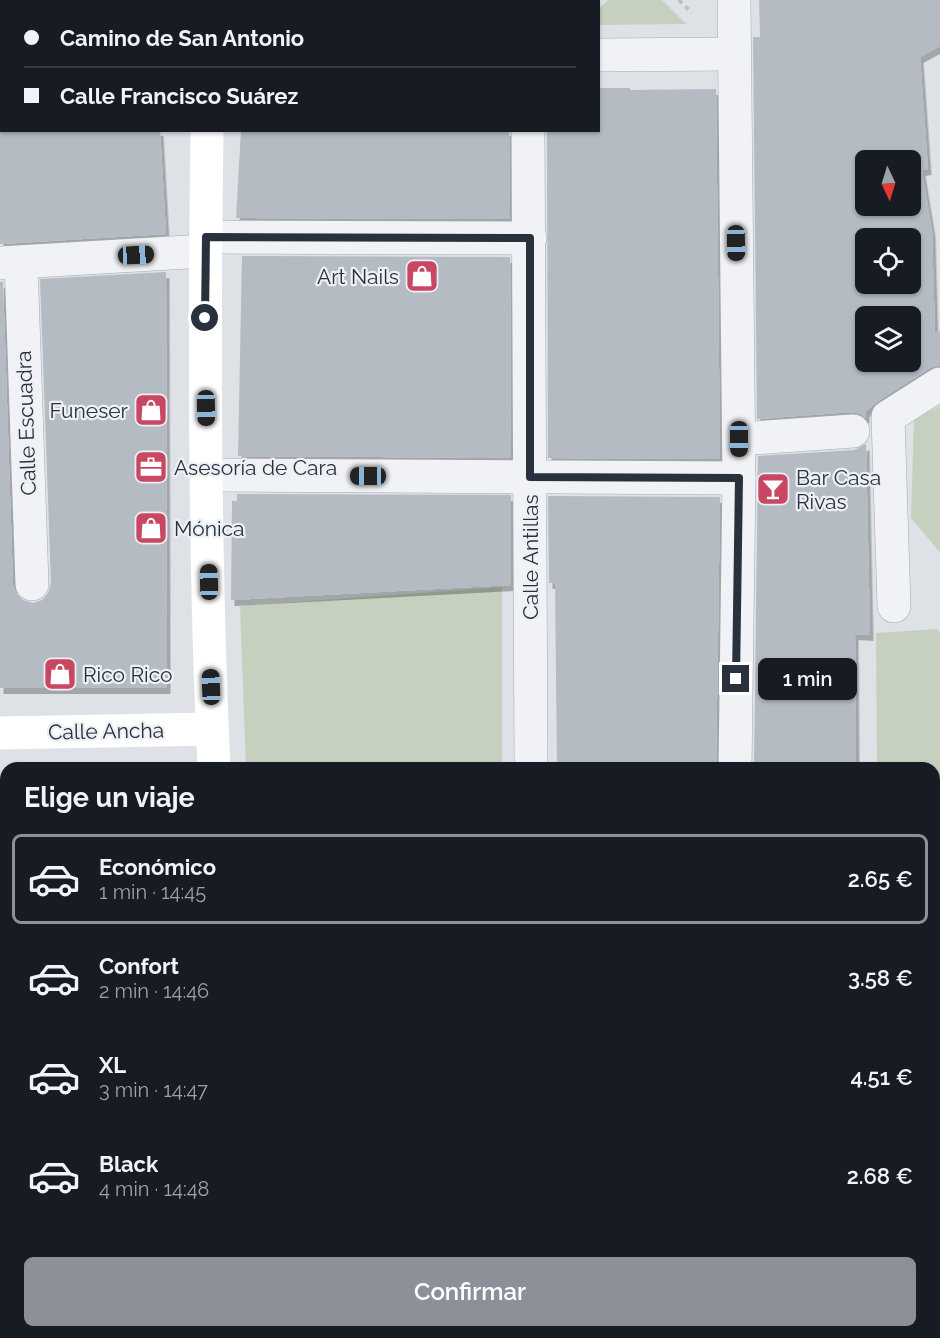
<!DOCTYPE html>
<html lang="es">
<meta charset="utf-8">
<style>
body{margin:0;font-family:Raleway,sans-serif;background:#242831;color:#f1f3f6;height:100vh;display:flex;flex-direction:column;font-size:22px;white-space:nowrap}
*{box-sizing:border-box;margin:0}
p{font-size:20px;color:#9ea1a6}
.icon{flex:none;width:33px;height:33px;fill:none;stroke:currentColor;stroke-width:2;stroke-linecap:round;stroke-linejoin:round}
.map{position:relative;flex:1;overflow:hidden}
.sheet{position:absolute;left:0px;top:762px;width:940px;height:576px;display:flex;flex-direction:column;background:#171b24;border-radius:18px 18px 0 0;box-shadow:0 2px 4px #0004}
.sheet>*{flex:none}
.hud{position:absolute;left:0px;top:0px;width:600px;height:132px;box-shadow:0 2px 4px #0004;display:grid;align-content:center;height:132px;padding:0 24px;background:#171b24}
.needle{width:39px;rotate:176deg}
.tools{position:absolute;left:855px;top:150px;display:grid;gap:12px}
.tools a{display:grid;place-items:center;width:66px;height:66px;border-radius:9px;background:#171b24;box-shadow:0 2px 4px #0004;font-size:30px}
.end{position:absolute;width:27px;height:27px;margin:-14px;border:8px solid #28313d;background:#fff;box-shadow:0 0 0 3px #fff}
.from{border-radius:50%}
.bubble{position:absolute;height:42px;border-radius:9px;background:#171b24;box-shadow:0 2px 4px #0004;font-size:20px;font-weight:600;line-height:42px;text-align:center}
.car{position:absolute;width:18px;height:36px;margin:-18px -9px;border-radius:8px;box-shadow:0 0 4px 2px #0007;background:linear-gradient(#222 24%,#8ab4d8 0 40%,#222 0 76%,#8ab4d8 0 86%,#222 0)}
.hud b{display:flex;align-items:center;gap:21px;height:57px;font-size:22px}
.hud b+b{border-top:2px solid #363941}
.hud i{width:15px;height:15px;background:#f1f3f6}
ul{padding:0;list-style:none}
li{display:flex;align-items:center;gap:18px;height:90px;margin:0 12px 9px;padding:0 12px;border:3px solid transparent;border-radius:9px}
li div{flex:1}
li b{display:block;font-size:22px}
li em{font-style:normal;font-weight:600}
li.selected{border-color:#8c9099}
li>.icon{width:54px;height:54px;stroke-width:1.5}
h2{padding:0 24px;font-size:27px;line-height:72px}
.primary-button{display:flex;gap:12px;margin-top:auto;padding:12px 24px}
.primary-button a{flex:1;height:69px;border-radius:9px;background:#8c9099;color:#fff;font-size:24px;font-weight:600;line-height:69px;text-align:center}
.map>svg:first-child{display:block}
.green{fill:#c5d0bf}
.building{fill:#b5bbc3;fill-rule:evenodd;filter:url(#shadow)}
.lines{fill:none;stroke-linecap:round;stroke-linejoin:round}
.pedestrian-casing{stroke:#a4a9b1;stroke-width:34}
.minor-casing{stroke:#a4a9b1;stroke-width:34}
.path{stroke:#bcc0c5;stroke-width:4;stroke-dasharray:4.5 4.5;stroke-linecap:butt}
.pedestrian{stroke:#f0f2f5;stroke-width:33}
.minor{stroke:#f0f2f5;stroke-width:33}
.secondary{stroke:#fff;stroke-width:33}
.route{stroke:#28313d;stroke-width:8}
.labels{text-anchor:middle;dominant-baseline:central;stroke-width:4.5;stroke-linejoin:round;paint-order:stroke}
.poi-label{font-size:21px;fill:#28313d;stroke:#edf1f5;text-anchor:start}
.street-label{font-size:21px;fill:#28313d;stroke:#edf1f5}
</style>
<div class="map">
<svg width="940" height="1338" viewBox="0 0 940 1338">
<defs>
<filter id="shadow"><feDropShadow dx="3.5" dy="6" stdDeviation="0" flood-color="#0004"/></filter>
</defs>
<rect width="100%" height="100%" fill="#dee2e7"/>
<g class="green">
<path d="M608 0H662L686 24 599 25V9Z"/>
<path d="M940 406V552L911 518 914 419Z"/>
<path d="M502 587V768H246L240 606Z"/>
<path d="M937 629 940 633V782L935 789 934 768H877L876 633Z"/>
</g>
<g class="building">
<path d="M759 0H940V46L920 57 928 169 922 170 932 231 935 333 940 331V365L930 368 878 401 866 411V418L861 414 852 412 757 419 753 37H760ZM866 160H910V206H866ZM866 238H910V284H866ZM866 316H910V362H866Z"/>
<path d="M598 88H630V90L716 89 720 459 548 458 547 130H598Z"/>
<path d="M0 130H160L166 234 0 244Z"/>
<path d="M241 130H509L510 219 236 218Z"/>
<path d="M242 256 510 257 511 458 238 456Z"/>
<path d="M166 272 167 688H0V282H3L13 585 16 593 23 600 33 603 42 600 48 593 51 583 40 279Z"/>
<path d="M866 444 870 635 855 634 856 768H754L758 456 854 450Z"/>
<path d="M237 494 511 495V585L231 600 232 501H237Z"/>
<path d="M548 496 720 497 716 768H557L555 583H549Z"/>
</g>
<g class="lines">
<g class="pedestrian-casing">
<path id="pedestrian" d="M739 439 853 431"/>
</g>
<g class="minor-casing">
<g id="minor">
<path d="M527 0V2"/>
<path d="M734 0 739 478 735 768"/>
<path d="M598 55 733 54"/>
<path d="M0 57 2 56"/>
<path d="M528 130 531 768"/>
<path d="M205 237 530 238"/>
<path d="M21 262 32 584"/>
<path d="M0 263 205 251"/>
<path d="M207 475 739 478"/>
<path d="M894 606 888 417 940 384"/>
<path d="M934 1094 940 1093"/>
<path d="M934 1184 940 1191"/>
<path d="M676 1332V1338"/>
<path d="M916 1332 927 1338"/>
<path d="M483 1338 484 1332"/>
</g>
</g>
<g class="path">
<path d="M679 0 692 13"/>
<path d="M590 2 591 0"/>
</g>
<use href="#pedestrian" class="pedestrian"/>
<use href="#minor" class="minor"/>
<g class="secondary">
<path d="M209 2V0"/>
<path d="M207 130C204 343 204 556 214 768"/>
<path d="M0 733 212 729"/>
<path d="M234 1332V1338"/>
</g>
</g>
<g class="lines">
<path class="route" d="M205 318 206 237 530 238V477L739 478 736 679"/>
</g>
<defs>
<g id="shop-square" transform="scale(1.725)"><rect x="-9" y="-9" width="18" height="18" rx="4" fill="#c84762" stroke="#edf1f5"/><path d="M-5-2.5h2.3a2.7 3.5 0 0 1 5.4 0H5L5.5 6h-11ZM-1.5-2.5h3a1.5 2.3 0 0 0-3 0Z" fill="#fff"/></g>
<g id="office-square" transform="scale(1.725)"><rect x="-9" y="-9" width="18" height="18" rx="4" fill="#c84762" stroke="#edf1f5"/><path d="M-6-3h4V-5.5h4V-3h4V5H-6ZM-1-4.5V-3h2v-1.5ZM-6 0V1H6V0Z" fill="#fff"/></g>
<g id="bar-square" transform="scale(1.725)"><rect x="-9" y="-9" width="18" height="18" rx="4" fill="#c84762" stroke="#edf1f5"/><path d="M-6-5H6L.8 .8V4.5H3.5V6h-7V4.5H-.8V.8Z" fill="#fff"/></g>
</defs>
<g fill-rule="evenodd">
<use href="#shop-square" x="422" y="276"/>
<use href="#shop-square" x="151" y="410"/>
<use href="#office-square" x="151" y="467"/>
<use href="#bar-square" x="773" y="489"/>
<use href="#shop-square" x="151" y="528"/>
<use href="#shop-square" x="60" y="674"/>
</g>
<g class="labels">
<g class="poi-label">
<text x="399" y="276" text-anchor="end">Art Nails</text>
<text x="128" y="410" text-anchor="end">Funeser</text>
<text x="174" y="467">Asesoría de Cara</text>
<text x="796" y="477">Bar Casa<tspan x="796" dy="24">Rivas</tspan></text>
<text x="174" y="528">Mónica</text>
<text x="83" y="674">Rico Rico</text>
</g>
<g class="street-label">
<text transform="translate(26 423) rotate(-92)">Calle Escuadra</text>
<text transform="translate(530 557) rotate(-90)">Calle Antillas</text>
<text transform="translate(106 731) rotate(-1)">Calle Ancha</text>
</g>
</g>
</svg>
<div class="tools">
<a><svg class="needle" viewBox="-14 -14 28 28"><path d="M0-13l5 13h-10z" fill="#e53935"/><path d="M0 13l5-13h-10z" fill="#9ea1a6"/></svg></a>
<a><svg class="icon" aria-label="locate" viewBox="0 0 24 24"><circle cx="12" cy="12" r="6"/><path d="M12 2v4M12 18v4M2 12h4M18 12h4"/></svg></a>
<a><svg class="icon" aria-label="layers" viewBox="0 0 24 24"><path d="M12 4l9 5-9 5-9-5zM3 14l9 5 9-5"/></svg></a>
</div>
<i class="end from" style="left:205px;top:318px"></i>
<i class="end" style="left:736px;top:679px"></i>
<div class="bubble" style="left:758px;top:658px;width:99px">1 min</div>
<i class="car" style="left:736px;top:243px;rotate:179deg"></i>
<i class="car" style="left:136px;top:255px;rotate:87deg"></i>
<i class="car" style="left:206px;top:408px;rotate:179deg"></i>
<i class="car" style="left:739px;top:439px;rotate:180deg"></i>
<i class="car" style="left:368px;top:476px;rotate:270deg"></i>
<i class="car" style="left:209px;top:582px;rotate:359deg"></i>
<i class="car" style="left:211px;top:687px;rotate:358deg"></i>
<div class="hud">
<b><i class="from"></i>Camino de San Antonio</b>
<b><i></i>Calle Francisco Suárez</b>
</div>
<section class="sheet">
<h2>Elige un viaje</h2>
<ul>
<li class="selected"><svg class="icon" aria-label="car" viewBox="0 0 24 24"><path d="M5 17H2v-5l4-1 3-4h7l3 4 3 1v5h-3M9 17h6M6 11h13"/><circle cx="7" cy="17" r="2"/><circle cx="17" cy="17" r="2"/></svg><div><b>Económico</b><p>1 min · 14:45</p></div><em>2.65 €</em></li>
<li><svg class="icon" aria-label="car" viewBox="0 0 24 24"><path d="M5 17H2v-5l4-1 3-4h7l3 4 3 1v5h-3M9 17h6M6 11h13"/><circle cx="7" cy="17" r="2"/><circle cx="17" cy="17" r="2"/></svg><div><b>Confort</b><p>2 min · 14:46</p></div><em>3.58 €</em></li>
<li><svg class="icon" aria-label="car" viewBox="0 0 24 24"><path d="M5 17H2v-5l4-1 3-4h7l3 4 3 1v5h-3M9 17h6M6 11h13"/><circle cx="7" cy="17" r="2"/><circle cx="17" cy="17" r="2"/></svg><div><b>XL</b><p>3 min · 14:47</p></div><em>4.51 €</em></li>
<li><svg class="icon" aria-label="car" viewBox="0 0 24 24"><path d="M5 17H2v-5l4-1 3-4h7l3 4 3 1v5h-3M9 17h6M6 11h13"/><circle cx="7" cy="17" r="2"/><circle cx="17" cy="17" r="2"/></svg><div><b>Black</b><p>4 min · 14:48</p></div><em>2.68 €</em></li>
</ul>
<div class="primary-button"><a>Confirmar</a></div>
</section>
</div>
